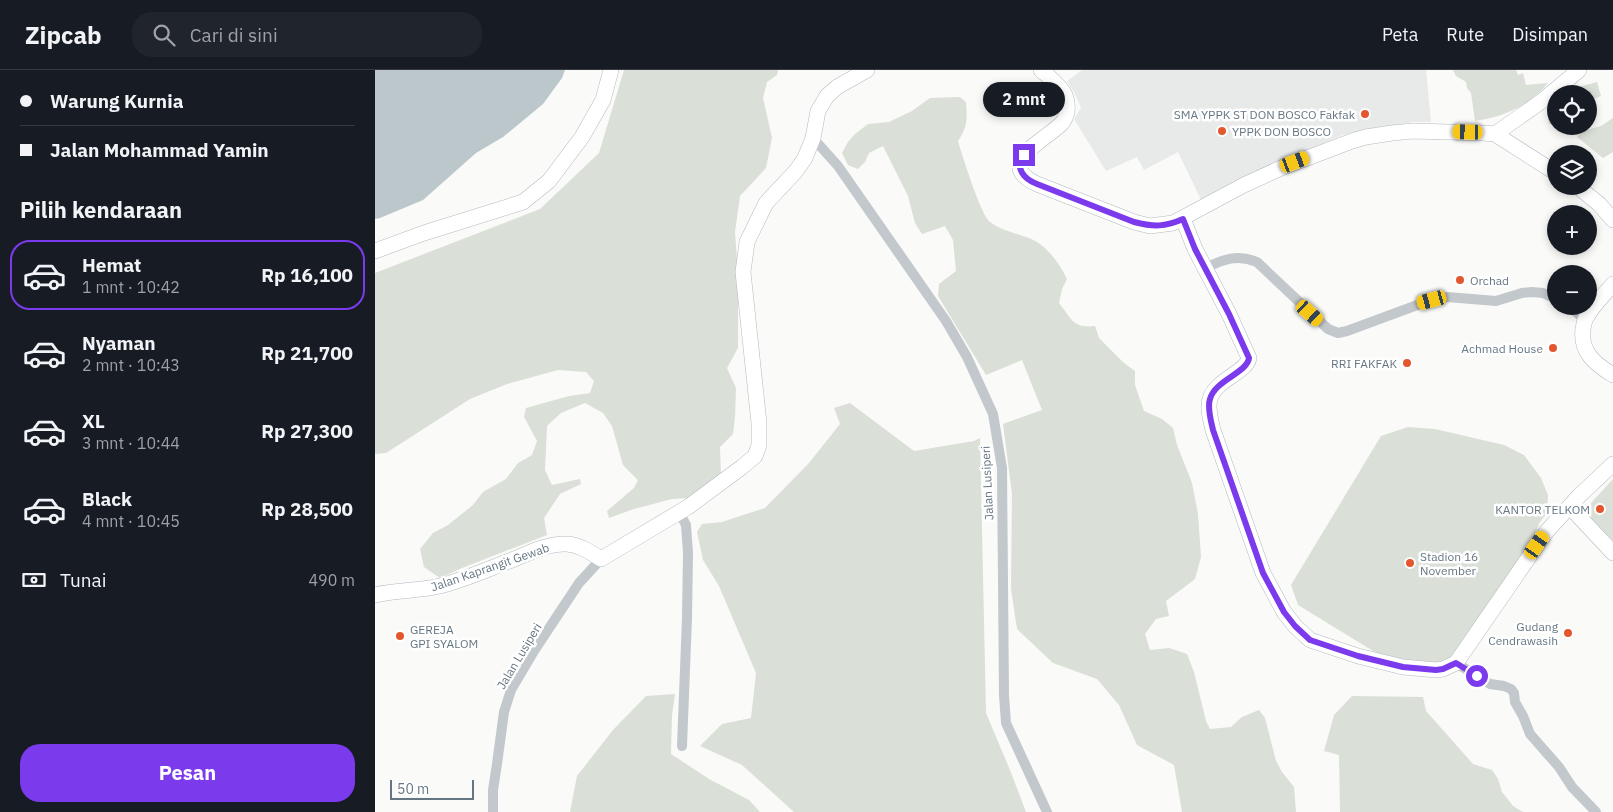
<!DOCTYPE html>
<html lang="id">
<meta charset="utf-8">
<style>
body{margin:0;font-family:"IBM Plex Sans",sans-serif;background:#20242c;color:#f1f3f6;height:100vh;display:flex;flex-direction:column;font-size:19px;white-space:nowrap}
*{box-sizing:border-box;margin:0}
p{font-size:16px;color:#9ea1a6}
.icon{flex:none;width:28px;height:28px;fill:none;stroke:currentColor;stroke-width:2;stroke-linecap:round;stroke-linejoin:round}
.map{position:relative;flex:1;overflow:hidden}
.sheet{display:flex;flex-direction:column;background:#171b24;width:375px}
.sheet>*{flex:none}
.banner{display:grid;align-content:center;height:110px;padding:0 20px;background:#171b24}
.tools{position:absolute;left:1172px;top:15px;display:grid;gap:10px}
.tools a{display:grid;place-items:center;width:50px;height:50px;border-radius:50%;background:#171b24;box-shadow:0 2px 8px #0003;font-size:25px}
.scale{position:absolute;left:15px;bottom:12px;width:84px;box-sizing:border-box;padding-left:5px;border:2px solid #657683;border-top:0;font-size:14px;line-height:18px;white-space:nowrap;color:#657683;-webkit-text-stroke:4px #fff;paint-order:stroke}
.end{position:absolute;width:22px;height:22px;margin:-11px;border:6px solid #7c3aed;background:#fff;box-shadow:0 0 0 2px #fff}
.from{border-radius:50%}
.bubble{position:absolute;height:35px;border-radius:18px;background:#171b24;box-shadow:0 2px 8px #0003;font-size:16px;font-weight:700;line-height:35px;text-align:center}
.car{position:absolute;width:15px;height:30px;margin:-15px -8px;border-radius:6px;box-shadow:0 0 4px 1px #0007;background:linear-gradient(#f5c518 24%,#345 0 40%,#f5c518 0 76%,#345 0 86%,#f5c518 0)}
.banner b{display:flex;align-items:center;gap:18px;height:48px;font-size:19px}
.banner b+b{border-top:1px solid #363941}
.banner i{width:12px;height:12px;background:#f1f3f6}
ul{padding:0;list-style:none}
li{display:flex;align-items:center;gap:15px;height:70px;margin:0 10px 8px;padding:0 10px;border:2px solid transparent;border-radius:20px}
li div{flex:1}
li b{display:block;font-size:19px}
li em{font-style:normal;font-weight:700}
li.selected{border-color:#7c3aed}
li>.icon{width:45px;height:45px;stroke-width:1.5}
h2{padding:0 20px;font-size:22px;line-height:60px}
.pay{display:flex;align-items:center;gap:12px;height:55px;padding:0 20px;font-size:19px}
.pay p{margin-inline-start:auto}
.primary-button{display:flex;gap:10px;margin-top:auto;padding:10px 20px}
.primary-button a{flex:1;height:58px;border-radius:20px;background:#7c3aed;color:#fff;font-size:20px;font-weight:700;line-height:58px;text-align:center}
header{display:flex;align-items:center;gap:30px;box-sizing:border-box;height:70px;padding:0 25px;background:#171b24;border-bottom:1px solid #363941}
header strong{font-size:24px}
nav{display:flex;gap:28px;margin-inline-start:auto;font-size:18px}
.search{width:350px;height:45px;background:#20242c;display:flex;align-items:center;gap:12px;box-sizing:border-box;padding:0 18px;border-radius:20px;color:#9ea1a6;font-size:19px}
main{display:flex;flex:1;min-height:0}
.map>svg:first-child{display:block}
.built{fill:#e8e9e9}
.green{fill:#dadfd7}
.water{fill:#bbc7cb}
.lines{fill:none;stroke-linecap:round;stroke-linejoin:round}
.secondary-casing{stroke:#b3babf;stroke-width:16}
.street{stroke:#c3c8cc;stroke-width:10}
.secondary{stroke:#fff;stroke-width:15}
.route{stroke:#7c3aed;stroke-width:6}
.poi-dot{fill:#e4572e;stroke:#fff;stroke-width:2}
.labels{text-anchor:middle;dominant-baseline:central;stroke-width:5;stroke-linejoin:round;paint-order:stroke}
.poi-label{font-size:12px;fill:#657683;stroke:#fff;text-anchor:end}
.street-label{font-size:12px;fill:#657683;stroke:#fff}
</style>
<header>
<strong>Zipcab</strong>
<div class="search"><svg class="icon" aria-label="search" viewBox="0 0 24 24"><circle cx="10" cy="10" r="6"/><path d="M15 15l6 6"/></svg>Cari di sini</div>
<nav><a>Peta</a><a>Rute</a><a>Disimpan</a></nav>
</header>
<main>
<section class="sheet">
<div class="banner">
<b><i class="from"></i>Warung Kurnia</b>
<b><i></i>Jalan Mohammad Yamin</b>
</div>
<h2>Pilih kendaraan</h2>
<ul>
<li class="selected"><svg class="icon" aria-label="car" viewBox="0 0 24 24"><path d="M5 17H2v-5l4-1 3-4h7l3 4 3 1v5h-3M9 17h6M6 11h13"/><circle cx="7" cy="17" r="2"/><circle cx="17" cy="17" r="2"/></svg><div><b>Hemat</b><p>1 mnt · 10:42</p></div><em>Rp 16,100</em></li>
<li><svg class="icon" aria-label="car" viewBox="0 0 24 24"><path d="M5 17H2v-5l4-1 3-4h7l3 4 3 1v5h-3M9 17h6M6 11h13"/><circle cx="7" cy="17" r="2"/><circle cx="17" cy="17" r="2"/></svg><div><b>Nyaman</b><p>2 mnt · 10:43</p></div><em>Rp 21,700</em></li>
<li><svg class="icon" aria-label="car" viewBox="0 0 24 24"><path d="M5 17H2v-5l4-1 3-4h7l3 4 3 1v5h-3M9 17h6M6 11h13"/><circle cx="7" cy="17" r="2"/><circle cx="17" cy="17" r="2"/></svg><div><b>XL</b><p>3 mnt · 10:44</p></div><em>Rp 27,300</em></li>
<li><svg class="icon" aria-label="car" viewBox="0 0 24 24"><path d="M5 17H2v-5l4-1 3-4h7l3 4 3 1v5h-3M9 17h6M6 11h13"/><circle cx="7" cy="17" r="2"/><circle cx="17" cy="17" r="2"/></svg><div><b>Black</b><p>4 mnt · 10:45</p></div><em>Rp 28,500</em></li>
</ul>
<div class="pay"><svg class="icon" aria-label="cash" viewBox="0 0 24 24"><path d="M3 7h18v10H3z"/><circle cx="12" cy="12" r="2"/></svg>Tunai<p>490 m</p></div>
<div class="primary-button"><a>Pesan</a></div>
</section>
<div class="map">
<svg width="1238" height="742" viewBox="0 0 1238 742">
<rect width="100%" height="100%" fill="#fafaf8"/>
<path class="built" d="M707 0H1051L1056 52H1038L967 65 855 114 826 130 803 82 769 100 762 87 731 101 699 49 706 38 700 24 692 11Z"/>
<g class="green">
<path d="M249 0H403L402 5 392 12 388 28 397 68 391 98 365 126 360 162 363 204V278L352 298 361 318 360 347 358 364 345 377 346 406 314 428 297 429 259 439 234 448 232 441 259 418 263 410 248 395 237 356 228 343 210 333 186 343 172 356 170 400 177 415 205 409 206 414 185 424 169 448 172 465 87 498 65 508 49 497 45 479 58 463 73 455 98 435 108 422 131 409 143 393 157 385 162 371 149 347 151 338 194 326 215 323 219 311 211 302 183 300 132 314 95 329 11 383 0 384V203L165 139 224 83Z"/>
<path d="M1078 0H1141L1143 5 1148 3 1151 15 1173 13C1155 36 1128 47 1100 51L1096 23 1092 18 1091 12 1081 6Z"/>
<path d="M1222 12 1226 26 1214 31V24H1188L1207 16Z"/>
<path d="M585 27 591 32C592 49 593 56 583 71 587 85 606 145 615 152 627 161 641 163 654 168 672 175 684 193 692 209L687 219 684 233C696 248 698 259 720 256L724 268 749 293 760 301V315L769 341 787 349 798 358 802 375 817 413 823 444 826 487 820 509 791 531 794 546 781 549 770 564 775 580 794 578 812 584 819 602 831 651 835 659 856 657 867 647 884 640 890 648 901 691 907 702 919 717 921 742H807L799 695 762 675 744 635 722 609 678 593 642 559 636 519 637 424 628 354 667 340 647 290 611 305 563 226 564 214 581 201 578 170 570 156 547 164 540 153 533 126 508 76 494 83 490 92 483 99 473 95 467 83 473 72 480 64 493 54 514 52 537 41 555 28Z"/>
<path d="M1181 30V54H1174L1172 42Z"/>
<path d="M1238 48V82L1228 88 1202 67 1205 62 1226 56Z"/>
<path d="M475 333 539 381 599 371 605 368 611 643 635 700 651 742H419L367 695 325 676 347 654 376 648 381 603 344 516 328 490 322 462 327 454 347 452 390 438 434 393 465 354 459 338Z"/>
<path d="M1033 357 1060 359 1129 375 1149 385 1166 408 1173 425 1172 443 1165 452 1156 472 1085 577 1074 589 1065 594 1056 595 1003 584 923 535 916 515 1006 366Z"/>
<path d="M1238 409V471L1216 449V433Z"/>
<path d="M300 624 297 645 296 684 334 709 374 730 385 742H195L202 706 238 660 271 626Z"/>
<path d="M977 626 1048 627 1051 641 1098 694 1117 700 1123 709 1127 722 1138 736 1148 742H965L964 685 949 681 959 645Z"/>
</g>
<path class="water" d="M0 0H190L187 8 168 34 128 67 101 83 48 130 5 148 0 149Z"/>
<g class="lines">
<g class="secondary-casing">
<g id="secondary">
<path d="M666 0C674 7 685 15 690 25 694 35 693 47 686 54 670 70 618 94 662 114L759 152 775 156 798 153 869 115 906 98 977 71 991 67 1017 63 1038 61 1108 63 1120 64 1181 103"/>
<path d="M1120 64 1167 31 1204 0"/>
<path d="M1202 116 1224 134 1238 150"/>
<path d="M808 149 820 179 854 244 874 288C872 302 840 310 835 329 832 338 836 351 838 360L888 503 909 542 920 556 935 570 983 586 1028 597 1061 600 1068 599 1081 593 1172 461 1204 426 1238 394"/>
<path d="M0 181 49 163 148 132 174 111 207 67 228 30 236 0"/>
<path d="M1238 214C1229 225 1218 235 1211 248 1209 251 1209 255 1208 259 1205 282 1220 294 1238 305"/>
<path d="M1195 437 1238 483"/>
<path d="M0 525C21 520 43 521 65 516 89 510 113 499 137 490 154 483 173 473 192 474 205 475 215 482 226 489L313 437 367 397 380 386 382 381 384 375V353L368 202 372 172 391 133 421 101 430 88 438 68 443 41 452 26 462 17 492 0"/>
</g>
</g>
<g class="street">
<path d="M438 68 463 96 571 251 592 287 618 344 627 398 629 625 631 653 672 742"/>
<path d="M831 198C848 189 863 184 882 192L953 259 963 263 972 261 1045 234 1072 227 1121 231 1147 223 1157 222 1168 223 1181 229"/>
<path d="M1194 236 1210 250"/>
<path d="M304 442 311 455 313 483 312 548 307 676"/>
<path d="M1081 593 1115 614 1129 616 1136 619 1139 623 1140 632 1148 646 1155 664 1184 697 1197 717 1221 742"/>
<path d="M118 742V720L122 694 129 642 136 620 159 581 204 513 226 489"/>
</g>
<use href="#secondary" class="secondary"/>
</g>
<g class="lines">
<path class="route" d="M649 85C639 98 649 109 662 114L759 152C779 157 790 157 808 149L820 179 854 244 874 288C872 303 840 310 835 329 832 338 836 351 838 360L888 503 909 542 920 556 935 570 983 586 1028 597 1061 600 1068 599 1081 593 1102 606"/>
</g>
<g class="poi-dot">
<circle cx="990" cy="44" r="5"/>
<circle cx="847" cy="61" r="5"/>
<circle cx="1085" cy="210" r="5"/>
<circle cx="1178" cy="278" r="5"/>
<circle cx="1032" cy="293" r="5"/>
<circle cx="1225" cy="439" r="5"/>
<circle cx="1035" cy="493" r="5"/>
<circle cx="1193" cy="563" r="5"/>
<circle cx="25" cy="566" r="5"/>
</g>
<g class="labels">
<g class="poi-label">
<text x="980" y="44">SMA YPPK ST DON BOSCO Fakfak</text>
<text x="857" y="61" text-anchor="start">YPPK DON BOSCO</text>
<text x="1095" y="210" text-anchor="start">Orchad</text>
<text x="1168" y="278">Achmad House</text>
<text x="1022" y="293">RRI FAKFAK</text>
<text x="1215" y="439">KANTOR TELKOM</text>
<text x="1045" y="486" text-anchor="start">Stadion 16<tspan x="1045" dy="14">November</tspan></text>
<text x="1183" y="556">Gudang<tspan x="1183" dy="14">Cendrawasih</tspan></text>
<text x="35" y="559" text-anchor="start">GEREJA<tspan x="35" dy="14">GPI SYALOM</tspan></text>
</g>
<g class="street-label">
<text transform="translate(612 413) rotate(-93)">Jalan Lusiperi</text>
<text transform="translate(115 497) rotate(-19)">Jalan Kaprangit Gewab</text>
<text transform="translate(144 586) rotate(-59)">Jalan Lusiperi</text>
</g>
</g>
</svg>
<div class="tools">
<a><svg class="icon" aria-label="locate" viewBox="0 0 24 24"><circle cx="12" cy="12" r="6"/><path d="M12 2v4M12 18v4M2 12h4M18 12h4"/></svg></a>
<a><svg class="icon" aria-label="layers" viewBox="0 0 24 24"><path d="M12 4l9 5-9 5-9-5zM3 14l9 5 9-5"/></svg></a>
<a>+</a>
<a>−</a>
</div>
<div class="scale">50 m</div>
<i class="end from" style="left:1102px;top:606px"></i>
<i class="end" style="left:649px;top:85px"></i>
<div class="bubble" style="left:608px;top:12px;width:82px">2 mnt</div>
<i class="car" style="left:1093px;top:62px;rotate:271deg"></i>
<i class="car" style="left:920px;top:92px;rotate:69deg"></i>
<i class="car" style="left:1057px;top:230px;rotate:255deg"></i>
<i class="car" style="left:935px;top:243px;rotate:132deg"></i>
<i class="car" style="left:1162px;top:475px;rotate:35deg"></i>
</div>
</main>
